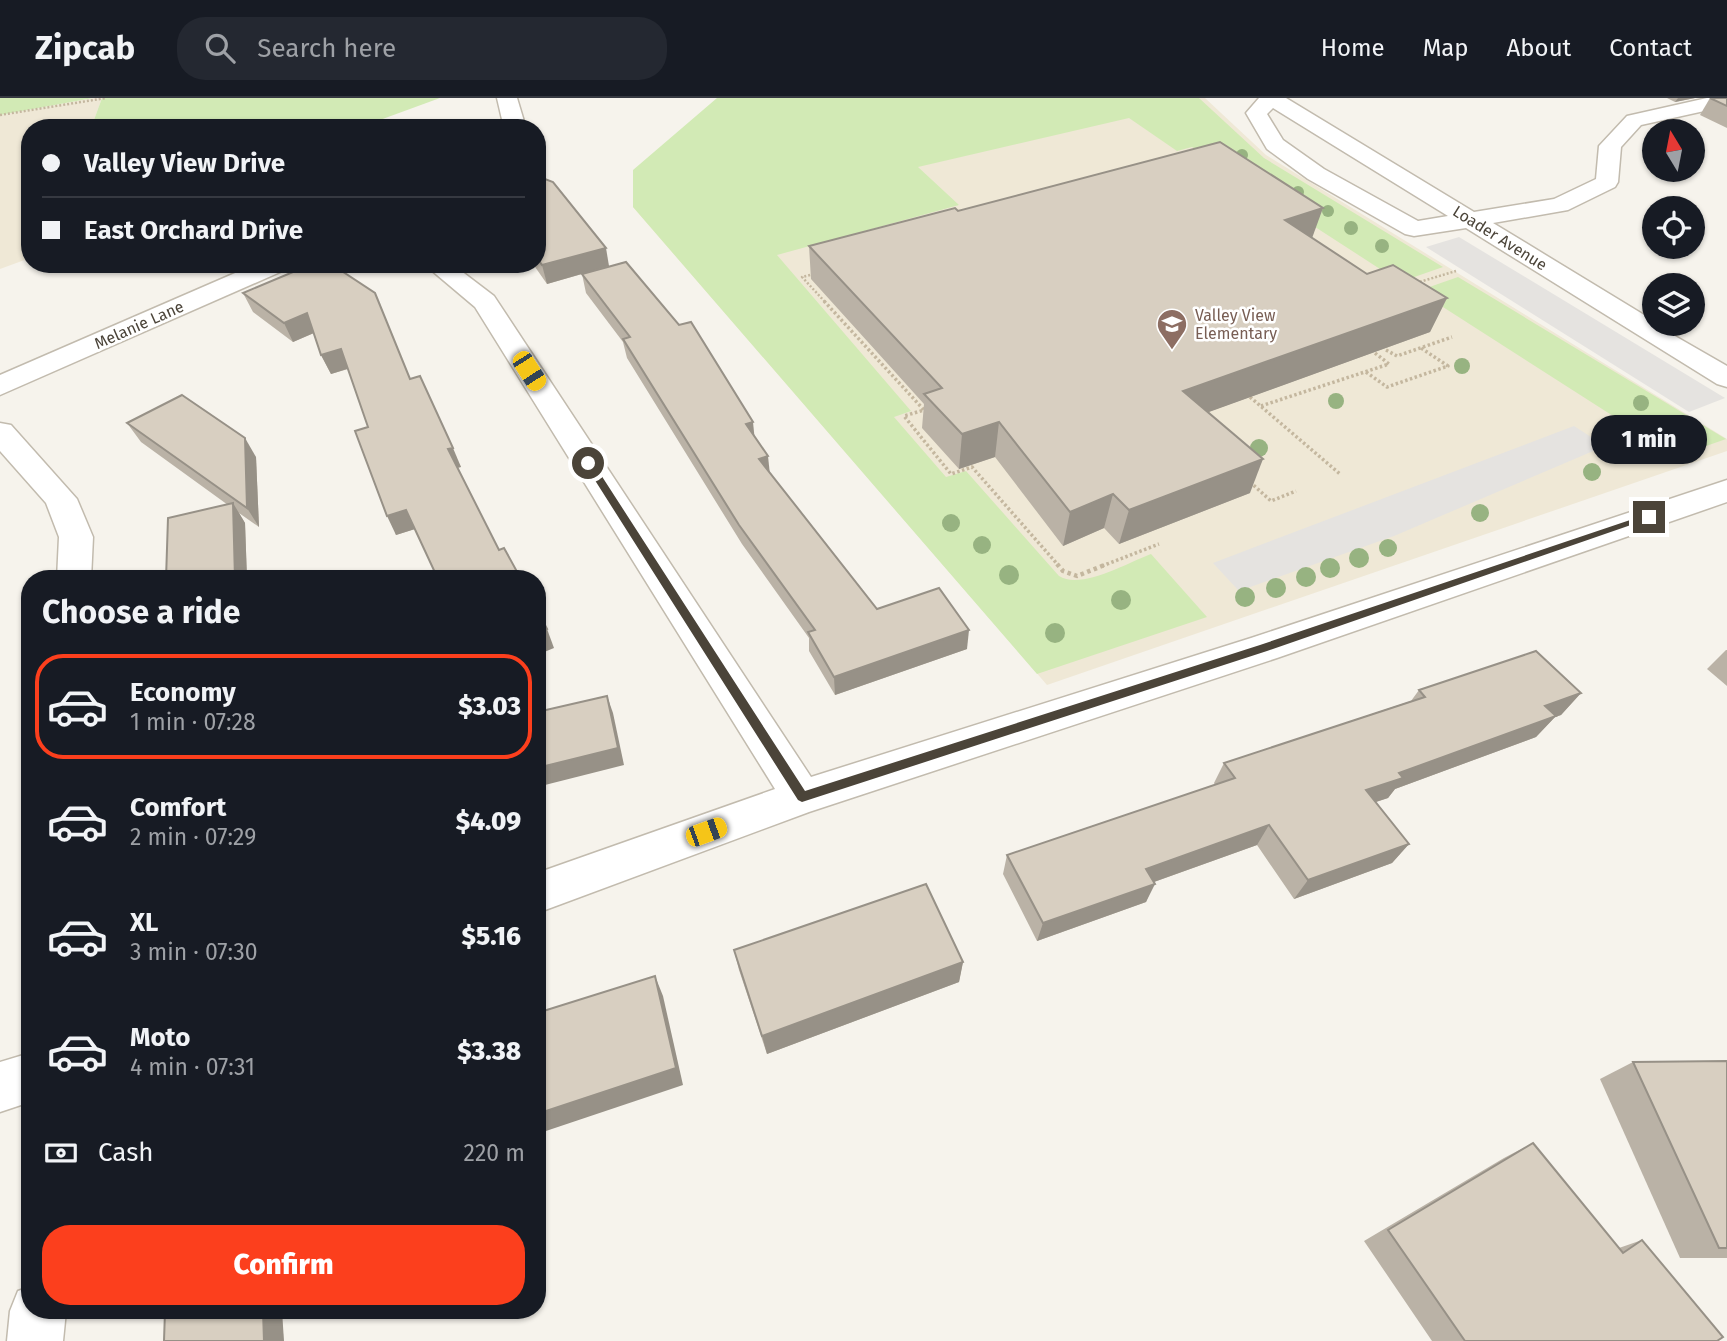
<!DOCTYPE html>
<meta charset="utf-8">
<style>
body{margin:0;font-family:"Fira Sans",sans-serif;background:#242831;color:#f1f3f6;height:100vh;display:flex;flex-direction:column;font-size:26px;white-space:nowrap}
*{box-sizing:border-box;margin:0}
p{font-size:23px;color:#9ea1a6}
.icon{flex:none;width:38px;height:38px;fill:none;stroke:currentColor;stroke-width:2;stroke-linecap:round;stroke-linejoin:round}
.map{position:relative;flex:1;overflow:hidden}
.side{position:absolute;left:21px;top:472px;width:525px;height:749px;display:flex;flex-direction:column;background:#171b24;border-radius:28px;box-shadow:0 2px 5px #0004}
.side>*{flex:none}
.guide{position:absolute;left:21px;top:21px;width:525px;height:154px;border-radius:28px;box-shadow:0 2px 5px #0004;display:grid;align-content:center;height:154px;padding:0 21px;background:#171b24}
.needle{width:46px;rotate:350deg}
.tools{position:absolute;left:1642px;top:21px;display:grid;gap:14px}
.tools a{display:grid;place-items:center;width:63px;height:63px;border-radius:50%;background:#171b24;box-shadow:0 2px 5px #0004;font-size:35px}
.end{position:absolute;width:32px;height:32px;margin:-16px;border:9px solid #4b4439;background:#fff;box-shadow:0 0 0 4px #fff}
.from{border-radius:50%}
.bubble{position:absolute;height:49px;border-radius:24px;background:#171b24;box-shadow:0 2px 5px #0004;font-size:23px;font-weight:800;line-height:49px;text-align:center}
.car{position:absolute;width:21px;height:42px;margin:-21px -10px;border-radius:9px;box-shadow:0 0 5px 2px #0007;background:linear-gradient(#f5c518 24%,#345 0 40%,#f5c518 0 76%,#345 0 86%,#f5c518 0)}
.guide b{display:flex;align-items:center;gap:24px;height:66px;font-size:26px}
.guide b+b{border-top:2px solid #363941}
.guide i{width:18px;height:18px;background:#f1f3f6}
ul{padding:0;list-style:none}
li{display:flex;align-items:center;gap:21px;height:105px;margin:0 14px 10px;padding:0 7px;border:4px solid transparent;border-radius:28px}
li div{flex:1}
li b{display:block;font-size:26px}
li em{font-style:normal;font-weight:800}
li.on{border-color:#fc3f1d}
li>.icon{width:63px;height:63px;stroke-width:1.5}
h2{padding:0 21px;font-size:32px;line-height:84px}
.pay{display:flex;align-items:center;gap:18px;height:77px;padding:0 21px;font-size:26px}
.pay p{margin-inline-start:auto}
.button{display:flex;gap:14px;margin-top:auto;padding:14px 21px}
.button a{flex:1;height:80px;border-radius:28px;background:#fc3f1d;color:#fff;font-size:28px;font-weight:800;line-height:80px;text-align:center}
header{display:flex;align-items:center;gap:42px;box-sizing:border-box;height:98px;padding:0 35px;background:#171b24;border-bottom:2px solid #363941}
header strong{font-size:33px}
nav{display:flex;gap:38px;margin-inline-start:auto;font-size:24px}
.search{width:490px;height:63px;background:#242831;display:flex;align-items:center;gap:18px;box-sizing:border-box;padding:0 24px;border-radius:28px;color:#9ea1a6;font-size:26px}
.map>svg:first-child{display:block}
.education{fill:#efe8d6}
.green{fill:#d2eab5}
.parking{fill:#e5e3e0}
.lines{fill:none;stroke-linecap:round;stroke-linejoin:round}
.minor-casing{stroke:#c2bbae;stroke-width:3}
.path-far2{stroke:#c4b79f;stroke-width:2.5;stroke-dasharray:2 2;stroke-linecap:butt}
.path-far1{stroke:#c4b79f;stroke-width:3.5;stroke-dasharray:2.5 2.5;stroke-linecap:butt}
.path{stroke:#c4b79f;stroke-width:4.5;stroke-dasharray:3.5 3.5;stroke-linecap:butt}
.minor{fill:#fff;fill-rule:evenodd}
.tree{fill:#97b381}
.wall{fill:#bab2a6}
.shaded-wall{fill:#979187}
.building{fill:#d8cfc1;stroke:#979187;stroke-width:2}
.route{fill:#4b4439}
.labels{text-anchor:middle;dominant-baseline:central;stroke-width:5;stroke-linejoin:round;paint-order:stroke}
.far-street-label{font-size:16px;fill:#4b4439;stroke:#fff}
.far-education-label{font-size:16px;fill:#785e54;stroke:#fff;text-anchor:start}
</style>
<header>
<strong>Zipcab</strong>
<div class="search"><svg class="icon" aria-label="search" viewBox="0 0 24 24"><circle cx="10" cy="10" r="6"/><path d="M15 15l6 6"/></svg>Search here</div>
<nav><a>Home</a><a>Map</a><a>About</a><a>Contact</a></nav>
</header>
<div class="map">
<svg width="1727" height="1243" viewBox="0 0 1727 1243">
<rect width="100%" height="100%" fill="#f6f3ec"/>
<g class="education">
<path d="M93 0H102L91 30H30V160L0 171V17Z"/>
<path d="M722 0H1205L1266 57 1727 341V353L1047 587 633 109Z"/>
</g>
<g class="green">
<path d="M0 0H93L0 17Z"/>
<path d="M102 0H440L358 30H91Z"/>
<path d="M717 0H1199L1264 60 1443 169 1400 184 1192 49 1177 53 1129 20 918 69 959 107 777 157 911 313 894 319 946 379 966 373 1059 478C1081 492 1127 465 1151 456L1207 519 1037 576 633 109V72Z"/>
<path d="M1458 179 1726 341 1678 358 1674 357 1418 193Z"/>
</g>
<g class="parking">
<path d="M1459 139 1725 300 1689 314 1426 149Z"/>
<path d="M1574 328 1605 348 1394 438 1239 493 1213 465Z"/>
</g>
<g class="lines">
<g class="minor-casing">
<g id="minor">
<path d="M497 0H517L526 30H504Z"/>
<path d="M1259 0H1286L1474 114 1554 101 1596 81 1599 48 1627 18 1707 0H1727V8L1641 27 1621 49 1618 84 1615 89 1568 112 1493 125 1654 223V226L1727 268V289L1717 286 1466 130 1414 138 1405 136 1308 81 1267 51 1246 15ZM1273 10 1448 118 1418 123 1324 71 1283 42 1267 16Z"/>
<path d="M256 166H290L287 171 0 297V277Z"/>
<path d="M424 166H452L494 198 811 679 1251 540 1727 382V404L1277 560 809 714 537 815V775L775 691 475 209Z"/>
<path d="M0 325 11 327 77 401 93 439 91 481H57L59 439 46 405 0 353Z"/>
<path d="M30 955V1004L0 1014V964Z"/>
<path d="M30 1189V1213H66L63 1243H7L10 1213 18 1193Z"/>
</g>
</g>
<g class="path-far2">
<path d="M0 17 106 0"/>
<path d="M814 176 802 179 826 205"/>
<path d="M1416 185 1456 173"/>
</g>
<g class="path-far1">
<path d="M824 203 924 312 904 318 951 376 972 369 1059 468"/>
<path d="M1386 252 1397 258 1452 239"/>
<path d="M1366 274 1387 289 1448 268 1421 250"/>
<path d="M1250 299 1340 376"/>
<path d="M1261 308 1389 266 1375 255"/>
<path d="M1250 384 1271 403 1296 393"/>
<path d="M1102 468 1159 446"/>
</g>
<path class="path" d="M1057 466 1063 473 1077 478 1107 466"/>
<use href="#minor" class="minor"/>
</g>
<g class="tree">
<circle cx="1242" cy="57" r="6"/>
<circle cx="1298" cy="94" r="6"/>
<circle cx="1328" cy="113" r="6"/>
<circle cx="1351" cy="130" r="7"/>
<circle cx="1382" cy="148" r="7"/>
<circle cx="1462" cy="268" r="8"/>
<circle cx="1336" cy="303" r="8"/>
<circle cx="1641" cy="305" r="8"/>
<circle cx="1683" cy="330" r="8"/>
<circle cx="1259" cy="350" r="9"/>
<circle cx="1592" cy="374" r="9"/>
<circle cx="1480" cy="415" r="9"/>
<circle cx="951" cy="425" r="9"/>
<circle cx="982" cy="447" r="9"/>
<circle cx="1388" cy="450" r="9"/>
<circle cx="1359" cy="460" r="10"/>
<circle cx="1330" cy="470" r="10"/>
<circle cx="1009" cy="477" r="10"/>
<circle cx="1306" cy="479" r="10"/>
<circle cx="1276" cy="490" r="10"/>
<circle cx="1245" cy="499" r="10"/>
<circle cx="1121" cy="502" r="10"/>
<circle cx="1055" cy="535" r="10"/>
</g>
<g class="wall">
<path d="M1667 0H1695L1675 4Z"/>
<path d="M1710 0H1727V30L1700 17Z"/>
<path d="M537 78 609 168 754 338 770 375 877 511 967 551 835 597 809 553V540L742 446 627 260 623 244 586 195 582 176 596 172 547 186 533 166H537Z"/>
<path d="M958 113 1312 140 1367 176 1447 200 1430 234 1208 314 1250 395 1119 446 1104 430 1063 448 995 359 959 371 922 330 924 306 811 181 809 148Z"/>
<path d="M243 195 410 281 461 369 457 370 499 452 521 481 415 431 396 437 368 329 348 271 331 276 321 257 314 235 293 244 253 214Z"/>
<path d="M127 325 256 359 259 429 239 415 245 425 247 481H166L228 407 141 344Z"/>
<path d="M1726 552H1727V588L1707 571Z"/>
<path d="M1419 592 1581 595 1561 617 1555 619 1536 639 1395 691 1388 700 1376 704 1409 746 1392 765 1294 801 1257 747 1154 784 1146 804 1037 843 1003 776 1007 757 1215 687 1214 685 1224 665 1411 603Z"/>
<path d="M734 852 963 864 959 884 767 956 739 872Z"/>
<path d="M1727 963V1160H1680L1600 981 1633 964Z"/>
<path d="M1533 1045 1619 1150 1642 1142 1717 1243H1432L1364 1143 1504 1060Z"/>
</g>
<g class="shaded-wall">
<path d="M1678 0H1695L1675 4Z"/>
<path d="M1323 110 1311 143 1285 122Z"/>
<path d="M606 150 609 168 547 186 542 167Z"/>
<path d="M1447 200 1430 234 1173 327 1183 293Z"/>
<path d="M307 215 316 234 293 244 284 225Z"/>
<path d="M341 251 350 270 331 276 321 257Z"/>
<path d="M753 324 755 344 746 326Z"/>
<path d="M999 324 995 359 959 371 962 336Z"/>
<path d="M245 340 256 359 259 429 247 410Z"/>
<path d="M453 350 461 369 456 370 448 351Z"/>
<path d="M768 358 770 377 759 361Z"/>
<path d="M1263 361 1250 395 1119 446 1129 412Z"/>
<path d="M1113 396 1104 430 1063 448 1070 414Z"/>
<path d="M233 405 245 425 247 481H235Z"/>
<path d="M406 412 415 431 396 437 387 418Z"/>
<path d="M547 531 554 550 537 557V535Z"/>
<path d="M969 532 967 551 835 597 834 579Z"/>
<path d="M1581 595 1561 617 1555 619 1536 639 1395 691 1388 700 1351 712 1366 692 1399 675 1545 608Z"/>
<path d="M607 598 613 615 624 667 537 689V670Z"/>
<path d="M1269 727 1257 747 1137 790 1146 771Z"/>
<path d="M1409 746 1392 765 1294 801 1308 782Z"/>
<path d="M1155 786 1146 804 1037 843 1043 825Z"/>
<path d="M963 864 959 884 767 956 762 938Z"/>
<path d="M655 878 663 898 683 987 537 1036V1016Z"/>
<path d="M263 1213H282L284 1243H264Z"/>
</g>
<g class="building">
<path d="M1710 0H1727V8Z"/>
<path d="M1220 44 1323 110 1285 122 1367 176 1393 167 1447 200 1183 293 1263 361 1129 412 1113 396 1070 414 999 324 962 336 924 296 942 290 809 148 955 110 958 113Z"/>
<path d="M537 78 553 84 606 150 542 167 537 160Z"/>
<path d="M626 164 679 227 691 224 753 324 746 326 768 358 759 361 877 511 939 490 969 532 834 579 808 534 815 532 739 427 623 241 630 239 582 176Z"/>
<path d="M312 166H331L375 195 410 281 420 278 453 350 448 351 499 452 504 450 521 481H438L406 412 387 418 355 333 368 329 341 251 321 257 307 215 284 225 243 195Z"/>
<path d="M182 297 245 340 247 410 127 325Z"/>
<path d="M233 405 235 481H166L168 420Z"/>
<path d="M537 512 547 531 537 535Z"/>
<path d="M1536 553 1581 595 1545 608 1556 618 1399 675 1403 680 1366 692 1409 746 1308 782 1269 727 1146 771 1155 786 1043 825 1007 757 1235 680 1224 665 1425 599 1419 592Z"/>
<path d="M607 598 618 650 537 670V614Z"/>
<path d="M926 786 963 864 762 938 734 852Z"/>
<path d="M655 878 676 970 537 1016V915Z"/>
<path d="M1727 963V1150H1719L1633 964Z"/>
<path d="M1533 1045 1623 1155 1642 1142 1723 1239 1717 1243H1465L1388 1132Z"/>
<path d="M165 1213H263L264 1243H164Z"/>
</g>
<path class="route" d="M588 362 592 363 805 693 1260 547 1645 417 1654 419 1267 553 802 704 798 702 584 365Z"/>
<defs>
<g id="school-pin" transform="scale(1.575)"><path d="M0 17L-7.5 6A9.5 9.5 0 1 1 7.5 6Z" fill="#8d6e63" stroke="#fff"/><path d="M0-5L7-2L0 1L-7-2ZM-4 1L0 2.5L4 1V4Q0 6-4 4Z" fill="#fff"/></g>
</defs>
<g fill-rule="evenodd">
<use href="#school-pin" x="1172" y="226"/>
</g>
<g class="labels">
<g class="far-street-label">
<text transform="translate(1500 140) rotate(32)">Loader Avenue</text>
<text transform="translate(139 227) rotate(-24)">Melanie Lane</text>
</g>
<g class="far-education-label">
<text x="1195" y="217">Valley View<tspan x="1195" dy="18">Elementary</tspan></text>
</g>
</g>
</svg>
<div class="tools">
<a><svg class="needle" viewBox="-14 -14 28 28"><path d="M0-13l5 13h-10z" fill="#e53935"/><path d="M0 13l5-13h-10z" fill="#9ea1a6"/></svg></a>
<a><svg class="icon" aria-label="locate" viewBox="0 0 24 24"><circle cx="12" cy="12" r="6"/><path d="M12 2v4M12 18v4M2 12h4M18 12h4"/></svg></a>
<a><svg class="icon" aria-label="layers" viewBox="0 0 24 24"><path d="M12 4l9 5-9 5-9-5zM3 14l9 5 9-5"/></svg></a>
</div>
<i class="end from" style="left:588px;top:365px"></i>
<i class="end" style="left:1649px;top:419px"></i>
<div class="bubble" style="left:1591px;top:317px;width:116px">1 min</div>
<i class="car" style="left:529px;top:273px;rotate:147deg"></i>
<i class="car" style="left:706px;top:734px;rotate:70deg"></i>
<div class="guide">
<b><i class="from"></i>Valley View Drive</b>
<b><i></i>East Orchard Drive</b>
</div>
<section class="side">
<h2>Choose a ride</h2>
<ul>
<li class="on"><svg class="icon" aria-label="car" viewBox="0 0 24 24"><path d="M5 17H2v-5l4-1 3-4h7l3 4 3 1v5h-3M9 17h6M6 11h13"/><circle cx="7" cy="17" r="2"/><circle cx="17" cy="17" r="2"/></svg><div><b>Economy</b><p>1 min · 07:28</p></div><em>$3.03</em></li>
<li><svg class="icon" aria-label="car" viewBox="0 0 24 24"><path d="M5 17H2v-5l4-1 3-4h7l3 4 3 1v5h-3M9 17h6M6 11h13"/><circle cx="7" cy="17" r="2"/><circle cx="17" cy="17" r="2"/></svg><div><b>Comfort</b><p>2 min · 07:29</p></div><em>$4.09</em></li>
<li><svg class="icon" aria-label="car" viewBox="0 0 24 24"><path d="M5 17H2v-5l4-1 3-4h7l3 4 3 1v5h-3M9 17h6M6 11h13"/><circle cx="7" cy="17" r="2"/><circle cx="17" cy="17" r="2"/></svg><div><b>XL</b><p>3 min · 07:30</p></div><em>$5.16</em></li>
<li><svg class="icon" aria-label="car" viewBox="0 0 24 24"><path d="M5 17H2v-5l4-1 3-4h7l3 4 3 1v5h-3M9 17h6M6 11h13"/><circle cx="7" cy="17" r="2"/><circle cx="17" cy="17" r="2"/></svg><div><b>Moto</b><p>4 min · 07:31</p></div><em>$3.38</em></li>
</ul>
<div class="pay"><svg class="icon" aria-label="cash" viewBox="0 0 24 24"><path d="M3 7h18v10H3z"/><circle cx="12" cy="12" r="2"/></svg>Cash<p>220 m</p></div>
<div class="button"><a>Confirm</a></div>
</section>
</div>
